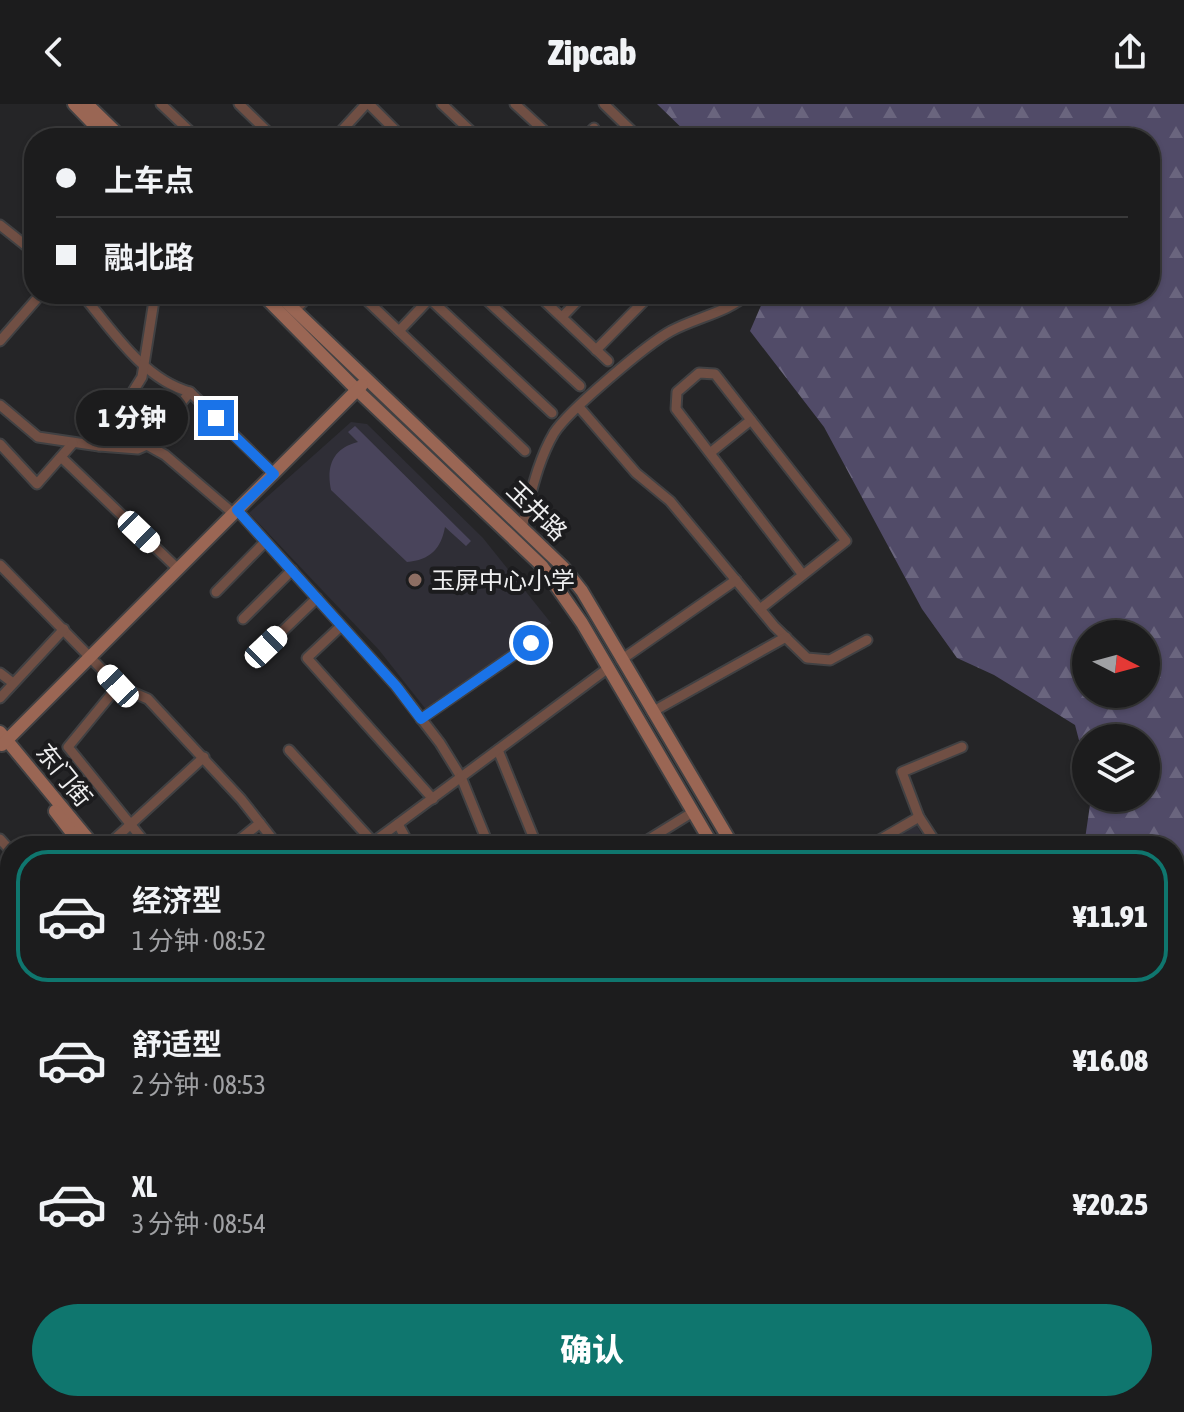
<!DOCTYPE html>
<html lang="zh">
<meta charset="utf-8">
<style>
body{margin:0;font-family:"Asap Condensed","Noto Sans SC",sans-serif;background:#29292a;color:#f1f3f6;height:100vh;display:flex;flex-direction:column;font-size:30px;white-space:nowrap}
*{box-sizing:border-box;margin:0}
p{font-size:26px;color:#a0a1a4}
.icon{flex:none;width:44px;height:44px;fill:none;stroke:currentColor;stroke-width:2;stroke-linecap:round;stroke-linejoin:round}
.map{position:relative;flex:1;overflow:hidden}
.side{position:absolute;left:0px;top:732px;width:1184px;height:576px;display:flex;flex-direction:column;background:#1c1c1d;border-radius:32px 32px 0 0;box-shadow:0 2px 6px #0004,0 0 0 2px #3a3a3b}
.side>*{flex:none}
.top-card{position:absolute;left:24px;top:24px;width:1136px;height:176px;border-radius:32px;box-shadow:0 2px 6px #0004,0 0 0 2px #3a3a3b;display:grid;align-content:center;height:176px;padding:0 32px;background:#1c1c1d}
.needle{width:52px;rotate:96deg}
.controls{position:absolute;left:1072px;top:516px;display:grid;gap:16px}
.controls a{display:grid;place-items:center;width:88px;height:88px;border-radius:50%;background:#1c1c1d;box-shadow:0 2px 6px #0004,0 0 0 2px #3a3a3b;font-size:40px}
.end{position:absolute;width:36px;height:36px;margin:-18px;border:10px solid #1a73e8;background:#fff;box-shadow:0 0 0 4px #fff}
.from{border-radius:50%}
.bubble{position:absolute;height:56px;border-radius:28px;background:#1c1c1d;box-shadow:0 2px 6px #0004,0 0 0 2px #3a3a3b;font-size:26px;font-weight:800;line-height:56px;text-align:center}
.car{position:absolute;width:24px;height:48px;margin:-24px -12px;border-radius:10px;box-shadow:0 0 6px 2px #0007;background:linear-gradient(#fff 24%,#345 0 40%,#fff 0 76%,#345 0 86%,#fff 0)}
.top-card b{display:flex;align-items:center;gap:28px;height:76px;font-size:30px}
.top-card b+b{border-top:2px solid #3a3a3b}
.top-card i{width:20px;height:20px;background:#f1f3f6}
ul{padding:14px 0 0;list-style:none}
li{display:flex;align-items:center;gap:24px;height:132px;margin:0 16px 12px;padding:0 16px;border:4px solid transparent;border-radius:32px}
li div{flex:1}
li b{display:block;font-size:30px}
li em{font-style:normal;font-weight:800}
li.current{border-color:#0f766e}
li>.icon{width:72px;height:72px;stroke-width:1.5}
.cta{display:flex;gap:16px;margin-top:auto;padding:16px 32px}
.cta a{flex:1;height:92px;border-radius:48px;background:#0f766e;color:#fff;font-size:32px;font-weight:800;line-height:92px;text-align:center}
header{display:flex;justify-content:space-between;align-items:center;height:104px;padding:0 32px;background:#1c1c1d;font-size:36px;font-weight:800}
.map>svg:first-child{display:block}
.built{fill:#2f2e36}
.forest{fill:url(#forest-firs);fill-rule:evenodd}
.garden{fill:#49445b}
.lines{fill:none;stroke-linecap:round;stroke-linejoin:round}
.street-casing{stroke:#414143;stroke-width:13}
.secondary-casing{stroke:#414143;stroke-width:16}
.street{stroke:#704f44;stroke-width:9}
.secondary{stroke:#9a6654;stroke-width:12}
.route{stroke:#1a73e8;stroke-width:10}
.education-dot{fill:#8d6e63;stroke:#1c1c1e;stroke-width:3}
.labels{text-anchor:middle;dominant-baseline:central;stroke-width:8;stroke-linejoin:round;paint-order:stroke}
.street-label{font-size:24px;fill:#efeff0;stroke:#1c1c1e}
.poi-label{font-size:24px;fill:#efeff0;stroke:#1c1c1e;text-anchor:start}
</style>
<header><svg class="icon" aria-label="back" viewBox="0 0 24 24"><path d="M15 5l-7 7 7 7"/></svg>Zipcab<svg class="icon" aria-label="share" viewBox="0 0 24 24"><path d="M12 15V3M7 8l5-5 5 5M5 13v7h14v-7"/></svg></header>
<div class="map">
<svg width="1184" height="1308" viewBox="0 0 1184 1308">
<defs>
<pattern id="forest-firs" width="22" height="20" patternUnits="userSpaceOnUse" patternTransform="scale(2)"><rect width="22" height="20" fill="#514b68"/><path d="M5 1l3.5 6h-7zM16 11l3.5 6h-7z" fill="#6a657e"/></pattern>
</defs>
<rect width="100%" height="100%" fill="#252527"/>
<g class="built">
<path d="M351 318 367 320 483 434 551 519 428 608 379 546 249 409Z"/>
<path d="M915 719 929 742H875Z"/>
</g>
<path class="forest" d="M657 0H1184V1035L1174 990V742H1084L1091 694H1146V634H1086V663L1075 621 994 571 957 554 922 505 824 323 750 227 766 190H1150V34H692ZM1086 530H1146V590H1086Z"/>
<path class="garden" d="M355 322 471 437 466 442 445 423C441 445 430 456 407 458L331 386C326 362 333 344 358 338L348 328Z"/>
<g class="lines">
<g class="street-casing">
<g id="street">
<path d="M161 0 197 34"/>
<path d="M239 0 274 34"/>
<path d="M369 0 403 34"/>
<path d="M442 0 478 34"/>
<path d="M515 0 552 34"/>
<path d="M604 0 639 34"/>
<path d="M335 34 366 0"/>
<path d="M584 34 594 24"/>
<path d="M0 121 34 148"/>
<path d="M82 190C111 225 144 276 190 288L274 370"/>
<path d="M360 190 525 347"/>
<path d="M480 190 580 282"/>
<path d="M537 190 608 257"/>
<path d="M430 195 552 309"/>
<path d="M290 202 302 190"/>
<path d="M295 206 311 190"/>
<path d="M562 213 584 190"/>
<path d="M399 227 434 190"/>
<path d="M0 237 41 190"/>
<path d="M596 246 651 190"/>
<path d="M0 301 38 333 99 342 142 273 155 190"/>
<path d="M579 303 636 369 670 397 774 522 807 554 830 556 867 536"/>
<path d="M0 340 37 380 73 339"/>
<path d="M147 341 190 288"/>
<path d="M99 342 138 345 147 341 165 351 234 410"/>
<path d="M710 349 751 316"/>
<path d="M61 353 178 465"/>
<path d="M237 406 396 582 440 639 461 673 489 742"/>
<path d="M522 423C531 391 537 358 554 329 568 307 647 240 671 227 695 214 728 208 748 190"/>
<path d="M0 461 118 582 148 595 241 695 278 742"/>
<path d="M216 488 265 438"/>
<path d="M760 505 846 437 715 270 699 269 677 288 676 305 803 471"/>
<path d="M243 515 292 466"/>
<path d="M341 522 307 554 433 695"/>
<path d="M266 543 317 494"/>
<path d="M621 556 736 476"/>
<path d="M0 569 13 579"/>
<path d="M118 582 68 643 148 742"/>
<path d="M0 594 64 525"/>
<path d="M652 608 786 533"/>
<path d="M421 615 531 539"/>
<path d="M289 646 373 738"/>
<path d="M498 646 537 742"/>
<path d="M398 720 410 742"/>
<path d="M0 735 10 746"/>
<path d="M107 742 204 653"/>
<path d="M232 742 260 719"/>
<path d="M368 742 607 565"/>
<path d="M638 742 693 708"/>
<path d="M869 742 919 713"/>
<path d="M938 742 919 713 902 668 962 643"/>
<path d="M0 773 10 763"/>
<path d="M0 837 10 850"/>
<path d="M0 900 10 913"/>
<path d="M0 988 10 979"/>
<path d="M0 1047 10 1038"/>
<path d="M10 1153 7 1176 10 1186"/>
<path d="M1174 1270 1184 1268"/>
<path d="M145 1298 149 1308"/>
<path d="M213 1298 214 1308"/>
<path d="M420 1298 425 1308"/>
<path d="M590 1298 597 1308"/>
<path d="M828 1298 832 1308"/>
<path d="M857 1298 860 1308"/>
<path d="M890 1298 894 1308"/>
<path d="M1019 1298 1022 1308"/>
<path d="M1051 1298 1055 1308"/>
<path d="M1100 1298 1104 1308"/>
<path d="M1147 1298 1151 1308"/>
<path d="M668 1308 676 1298"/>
</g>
</g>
<g class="secondary-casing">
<g id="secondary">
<path d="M74 0 107 34"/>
<path d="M87 0 122 34"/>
<path d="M262 190 357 286 542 462 582 519 713 742"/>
<path d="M278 190 563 463 582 487 733 742"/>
<path d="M0 628 94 742"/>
<path d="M2 641 362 281"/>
<path d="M55 707 82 742"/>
<path d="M480 1298 485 1308"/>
<path d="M492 1298 497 1308"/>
<path d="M942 1298 945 1308"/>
<path d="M960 1298 963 1308"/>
</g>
</g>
<use href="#street" class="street"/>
<use href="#secondary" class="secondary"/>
</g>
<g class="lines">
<path class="route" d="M216 314 274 370 237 406 396 582 421 615 531 539"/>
</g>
<circle class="education-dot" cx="415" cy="476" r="8"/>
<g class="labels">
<g class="street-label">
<text transform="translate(537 407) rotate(44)">玉井路</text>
<text transform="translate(64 671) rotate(51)">东门街</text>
</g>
<g class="poi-label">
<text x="431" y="476">玉屏中心小学</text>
</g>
</g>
</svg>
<div class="controls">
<a><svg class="needle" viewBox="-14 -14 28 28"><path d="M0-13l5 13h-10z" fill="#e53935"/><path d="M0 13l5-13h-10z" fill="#a0a1a4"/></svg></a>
<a><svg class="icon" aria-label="layers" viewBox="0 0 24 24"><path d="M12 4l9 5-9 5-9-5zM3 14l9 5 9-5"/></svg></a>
</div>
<i class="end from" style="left:531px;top:539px"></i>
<i class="end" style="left:216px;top:314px"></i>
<div class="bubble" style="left:76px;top:286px;width:112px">1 分钟</div>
<i class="car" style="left:139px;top:428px;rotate:134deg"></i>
<i class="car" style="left:266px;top:543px;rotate:46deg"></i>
<i class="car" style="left:118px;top:582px;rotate:317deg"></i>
<div class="top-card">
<b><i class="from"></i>上车点</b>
<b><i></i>融北路</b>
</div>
<section class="side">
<ul>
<li class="current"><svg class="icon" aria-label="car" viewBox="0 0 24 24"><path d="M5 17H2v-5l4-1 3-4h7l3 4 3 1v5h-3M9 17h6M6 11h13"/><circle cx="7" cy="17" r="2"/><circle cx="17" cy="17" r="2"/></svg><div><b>经济型</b><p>1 分钟 · 08:52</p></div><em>¥11.91</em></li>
<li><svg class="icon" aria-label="car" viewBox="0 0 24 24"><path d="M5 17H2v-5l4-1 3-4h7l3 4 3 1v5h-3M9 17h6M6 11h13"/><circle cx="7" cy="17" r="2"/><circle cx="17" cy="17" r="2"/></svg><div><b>舒适型</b><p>2 分钟 · 08:53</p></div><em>¥16.08</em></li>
<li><svg class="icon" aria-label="car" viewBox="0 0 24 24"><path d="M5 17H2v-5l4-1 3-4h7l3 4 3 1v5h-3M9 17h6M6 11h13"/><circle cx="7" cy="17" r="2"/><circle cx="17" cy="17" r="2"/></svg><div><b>XL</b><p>3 分钟 · 08:54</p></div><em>¥20.25</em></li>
</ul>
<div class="cta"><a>确认</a></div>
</section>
</div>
